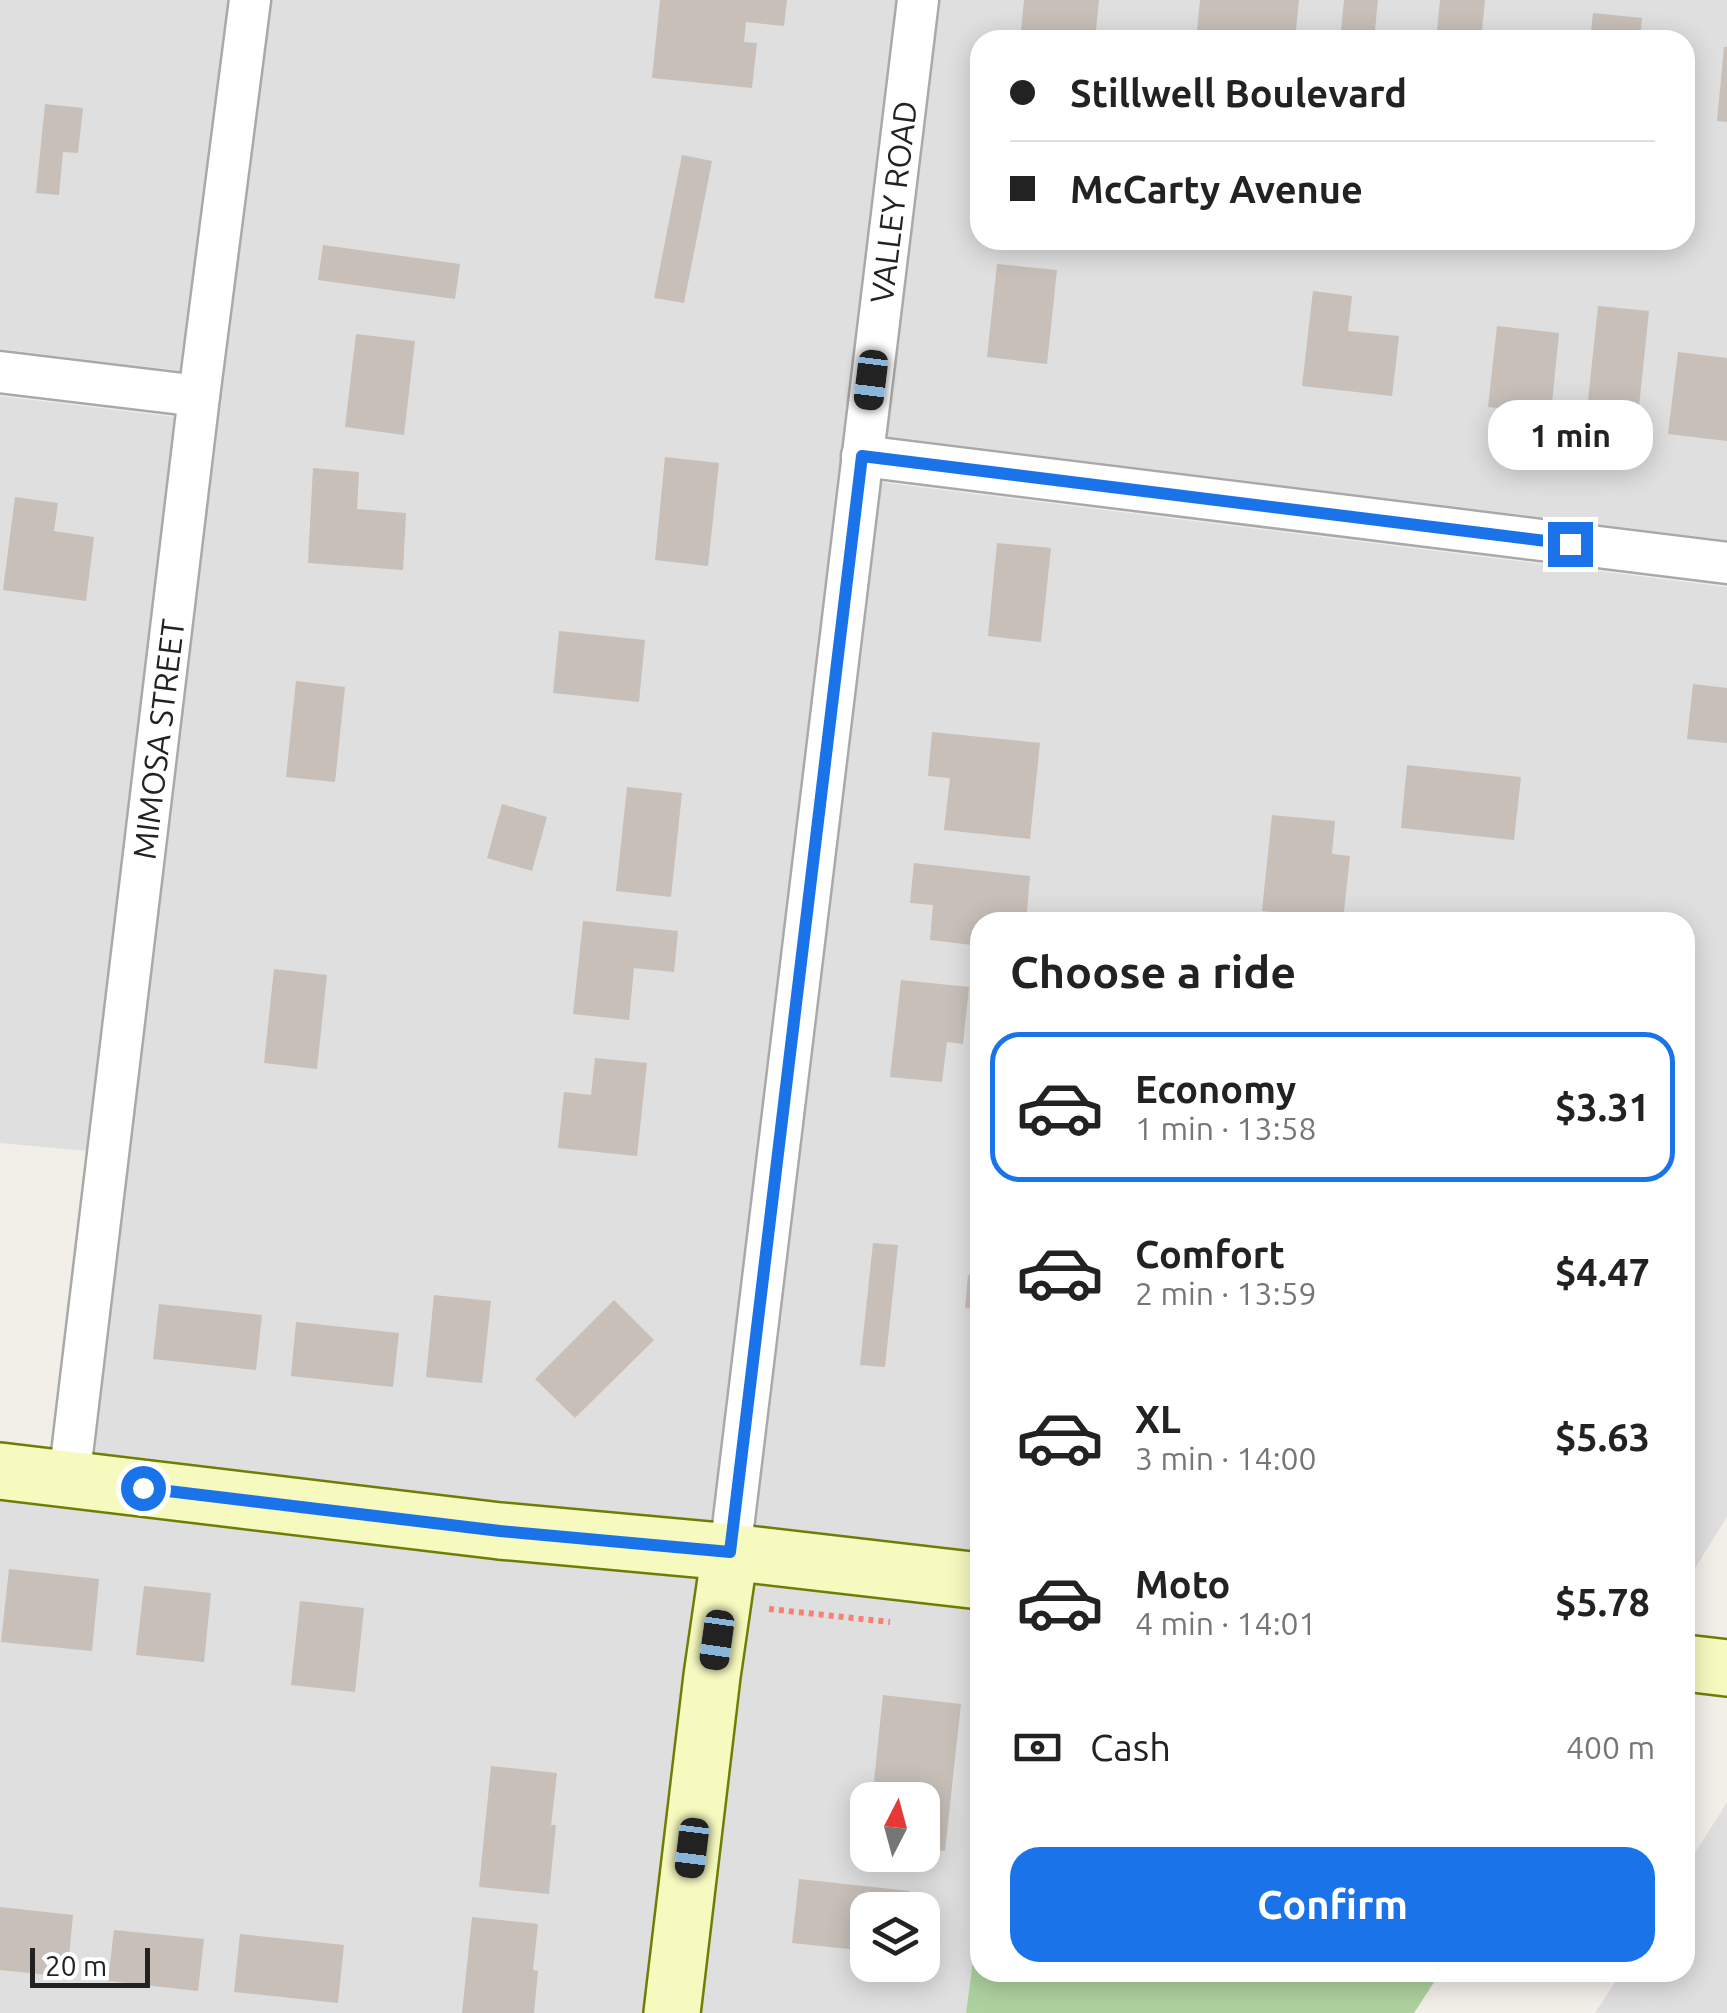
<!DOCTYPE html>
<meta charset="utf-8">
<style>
body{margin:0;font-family:Ubuntu,sans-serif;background:#f6f6f6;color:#222;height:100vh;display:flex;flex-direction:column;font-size:38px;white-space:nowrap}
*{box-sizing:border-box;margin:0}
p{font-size:32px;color:#767676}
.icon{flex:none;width:55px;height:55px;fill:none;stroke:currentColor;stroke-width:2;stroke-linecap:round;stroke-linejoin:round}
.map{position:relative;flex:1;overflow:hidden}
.drawer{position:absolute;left:970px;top:912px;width:725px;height:1070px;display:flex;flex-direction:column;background:#fff;border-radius:30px;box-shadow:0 5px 25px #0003}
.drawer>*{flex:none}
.banner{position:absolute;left:970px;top:30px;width:725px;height:220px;border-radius:30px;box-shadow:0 5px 25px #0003;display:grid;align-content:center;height:220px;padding:0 40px;background:#fff}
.needle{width:65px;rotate:6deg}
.buttons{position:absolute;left:850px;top:1782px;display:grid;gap:20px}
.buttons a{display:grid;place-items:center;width:90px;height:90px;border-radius:20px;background:#fff;box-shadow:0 5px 25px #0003;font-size:50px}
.scale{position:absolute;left:30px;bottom:25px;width:120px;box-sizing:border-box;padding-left:10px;border:5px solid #222;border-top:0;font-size:28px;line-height:35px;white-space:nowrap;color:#222;-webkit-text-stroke:8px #fff;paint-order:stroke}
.end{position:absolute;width:45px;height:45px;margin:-22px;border:12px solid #1a73e8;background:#fff;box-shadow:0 0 0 5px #fff}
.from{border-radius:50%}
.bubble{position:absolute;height:70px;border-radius:30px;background:#fff;box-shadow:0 5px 25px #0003;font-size:32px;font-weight:700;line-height:70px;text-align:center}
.car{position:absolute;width:30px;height:60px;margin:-30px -15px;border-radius:12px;box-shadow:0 0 8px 2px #0007;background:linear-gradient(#222 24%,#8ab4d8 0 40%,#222 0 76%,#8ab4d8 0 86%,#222 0)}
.banner b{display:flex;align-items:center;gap:35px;height:95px;font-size:38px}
.banner b+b{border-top:2px solid #e0e0e0}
.banner i{width:25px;height:25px;background:#222}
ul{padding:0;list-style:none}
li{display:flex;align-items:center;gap:30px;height:150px;margin:0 20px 15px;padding:0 20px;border:5px solid transparent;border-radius:30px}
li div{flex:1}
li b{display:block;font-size:38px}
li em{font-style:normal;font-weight:700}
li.current{border-color:#1a73e8}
li>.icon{width:90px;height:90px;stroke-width:1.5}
h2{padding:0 40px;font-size:45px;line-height:120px}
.pay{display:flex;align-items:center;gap:25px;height:110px;padding:0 40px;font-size:38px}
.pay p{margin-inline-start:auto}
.button{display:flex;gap:20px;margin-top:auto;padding:20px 40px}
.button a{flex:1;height:115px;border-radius:30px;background:#1a73e8;color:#fff;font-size:40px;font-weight:700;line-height:115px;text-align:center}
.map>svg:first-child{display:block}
.residential{fill:#e0dfdf;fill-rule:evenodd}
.forest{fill:#add19e}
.building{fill:#c7bfb8}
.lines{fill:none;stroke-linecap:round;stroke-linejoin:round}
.street-casing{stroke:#a9a9a9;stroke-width:45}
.secondary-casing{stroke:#707d05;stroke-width:60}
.path{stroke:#fa8072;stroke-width:6;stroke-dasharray:5 5;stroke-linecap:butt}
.street{stroke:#fff;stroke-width:40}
.secondary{stroke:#f7fabf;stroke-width:55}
.route{stroke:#1a73e8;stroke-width:12}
.labels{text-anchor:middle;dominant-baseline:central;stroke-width:8;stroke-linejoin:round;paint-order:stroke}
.street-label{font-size:32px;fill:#222;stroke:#fff}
</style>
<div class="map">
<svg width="1727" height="2013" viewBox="0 0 1727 2013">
<rect width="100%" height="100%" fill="#f2efe9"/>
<g class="residential">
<path d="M0 0H230L182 371 0 349Z"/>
<path d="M271 0H897L713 1526 502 1508 92 1458 219 399Z"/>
<path d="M938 0H1727V540L885 436ZM980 40H1685V240H980Z"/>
<path d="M0 396 176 417 88 1151 0 1143Z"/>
<path d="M879 482 1727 587V1517L1685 1584V922H980V1557L753 1531Z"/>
<path d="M0 1494 707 1573 652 2013H0Z"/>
<path d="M747 1577 980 1604V1907L966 2013H692ZM868 1800H922V1855H868ZM868 1910H922V1965H868Z"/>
<path d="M1727 1802V2013H1595L1621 1973 1685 1972V1869Z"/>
</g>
<path class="forest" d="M980 1907V1972L1440 1973 1414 2013H966Z"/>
<g class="building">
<path d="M660 0H787L784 26 746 22 744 42 757 43 752 88 652 78Z"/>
<path d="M1024 0H1099L1095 40H1020Z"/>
<path d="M1200 0H1299L1295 40 1197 30Z"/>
<path d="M1344 0H1378L1374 40H1340Z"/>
<path d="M1440 0H1485L1481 40H1436Z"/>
<path d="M1593 13 1642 18 1640 40H1590Z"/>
<path d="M1724 47H1727V122L1717 121Z"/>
<path d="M45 104 83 108 78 153 63 152 59 195 36 193Z"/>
<path d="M682 155 712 161 684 303 654 298Z"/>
<path d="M323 245 460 264 455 299 318 280Z"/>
<path d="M997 264 1057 270 1047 364 987 357Z"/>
<path d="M1313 291 1352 296 1348 331 1399 336 1392 396 1302 386Z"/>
<path d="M1598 306 1649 311 1637 426 1586 420Z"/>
<path d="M1497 326 1559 333 1551 413 1488 407Z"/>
<path d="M356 334 415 341 404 435 345 427Z"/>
<path d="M1678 352 1727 358V441L1668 434Z"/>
<path d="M665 457 719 463 708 566 655 560Z"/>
<path d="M313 468 359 472 357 509 406 513 403 570 308 563Z"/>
<path d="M15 497 58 503 54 531 94 537 86 601 3 590Z"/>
<path d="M997 543 1051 548 1041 642 988 636Z"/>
<path d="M559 631 645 640 639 702 553 693Z"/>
<path d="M296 681 345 687 335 782 286 777Z"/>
<path d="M1693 684 1727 688V743L1687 739Z"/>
<path d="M932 732 1040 743 1030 839 944 830 950 778 928 776Z"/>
<path d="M1407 765 1521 777 1514 840 1401 828Z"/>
<path d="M627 787 682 793 671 897 616 891Z"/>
<path d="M502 804 547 817 532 871 487 858Z"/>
<path d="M1272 815 1335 821 1332 854 1350 856 1343 920 1262 911Z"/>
<path d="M914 863 1030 876 1026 922H980V946L930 940 933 905 910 903Z"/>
<path d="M583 921 678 931 674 972 634 968 629 1020 573 1014Z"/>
<path d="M274 969 327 975 317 1069 264 1063Z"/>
<path d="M901 980 969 987 963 1044 947 1042 942 1082 890 1077Z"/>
<path d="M595 1058 647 1063 637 1156 558 1148 564 1092 591 1095Z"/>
<path d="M873 1243 898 1245 885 1367 860 1365Z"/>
<path d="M968 1275 980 1276V1309L965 1308Z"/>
<path d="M434 1295 491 1301 482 1383 426 1377Z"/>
<path d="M614 1300 654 1340 575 1418 535 1379Z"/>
<path d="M159 1304 262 1315 256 1370 153 1359Z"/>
<path d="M296 1322 399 1333 393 1387 291 1376Z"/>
<path d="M9 1569 99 1579 92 1651 1 1642Z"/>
<path d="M144 1586 211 1593 204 1662 136 1655Z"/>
<path d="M300 1601 364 1608 355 1692 291 1685Z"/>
<path d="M883 1695 961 1704 945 1851 922 1848V1800H872Z"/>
<path d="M491 1766 557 1773 551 1825H556L549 1894 479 1887Z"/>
<path d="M799 1879 910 1891 908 1910H868V1951L792 1943Z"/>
<path d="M0 1907 73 1915 67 1977 0 1970Z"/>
<path d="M472 1917 538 1924 533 1970 538 1971 534 2013H462Z"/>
<path d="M114 1930 204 1939 198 1991 108 1981Z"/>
<path d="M240 1934 344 1945 338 2003 234 1992Z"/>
</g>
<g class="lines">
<g class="street-casing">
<g id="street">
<path d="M0 372 199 396"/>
<path d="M862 456 1727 563"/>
<path d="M69 1479 199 396 250 0"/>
<path d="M730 1552 918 0"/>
</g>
</g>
<g class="secondary-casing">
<g id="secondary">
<path d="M0 1471 500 1531 730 1552 980 1581"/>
<path d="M1685 1663 1727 1668"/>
<path d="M672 2013 712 1676 730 1552"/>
</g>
</g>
<path class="path" d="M769 1609 890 1622"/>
<use href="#street" class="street"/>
<use href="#secondary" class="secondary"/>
</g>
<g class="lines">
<path class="route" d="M143 1488 500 1531 730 1552 862 456 1570 544"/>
</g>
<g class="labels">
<g class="street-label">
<text transform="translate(893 202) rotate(-83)">VALLEY ROAD</text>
<text transform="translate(158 739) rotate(-83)">MIMOSA STREET</text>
</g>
</g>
</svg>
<div class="buttons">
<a><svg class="needle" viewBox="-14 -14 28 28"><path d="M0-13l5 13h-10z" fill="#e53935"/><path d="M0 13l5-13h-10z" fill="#767676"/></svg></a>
<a><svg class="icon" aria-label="layers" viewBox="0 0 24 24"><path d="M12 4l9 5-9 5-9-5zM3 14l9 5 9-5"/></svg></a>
</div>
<div class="scale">20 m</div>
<i class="end from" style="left:143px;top:1488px"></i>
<i class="end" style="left:1570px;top:544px"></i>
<div class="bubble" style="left:1488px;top:400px;width:165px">1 min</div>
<i class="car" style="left:871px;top:380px;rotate:187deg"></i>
<i class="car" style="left:717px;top:1640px;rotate:188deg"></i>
<i class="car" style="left:692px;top:1848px;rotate:187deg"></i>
<div class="banner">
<b><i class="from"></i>Stillwell Boulevard</b>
<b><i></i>McCarty Avenue</b>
</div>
<section class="drawer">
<h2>Choose a ride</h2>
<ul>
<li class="current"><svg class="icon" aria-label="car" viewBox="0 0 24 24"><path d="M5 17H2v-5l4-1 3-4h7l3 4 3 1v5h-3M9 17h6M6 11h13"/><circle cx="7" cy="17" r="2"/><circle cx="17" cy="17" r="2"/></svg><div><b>Economy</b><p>1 min · 13:58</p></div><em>$3.31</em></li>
<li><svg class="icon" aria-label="car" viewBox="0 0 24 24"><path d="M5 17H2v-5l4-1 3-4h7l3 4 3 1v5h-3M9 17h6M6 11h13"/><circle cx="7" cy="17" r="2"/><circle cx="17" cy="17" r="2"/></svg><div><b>Comfort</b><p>2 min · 13:59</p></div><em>$4.47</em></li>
<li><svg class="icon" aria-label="car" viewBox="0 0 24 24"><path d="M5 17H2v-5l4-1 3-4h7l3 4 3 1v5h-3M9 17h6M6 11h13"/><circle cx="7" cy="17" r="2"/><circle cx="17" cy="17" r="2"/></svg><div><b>XL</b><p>3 min · 14:00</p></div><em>$5.63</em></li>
<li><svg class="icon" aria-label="car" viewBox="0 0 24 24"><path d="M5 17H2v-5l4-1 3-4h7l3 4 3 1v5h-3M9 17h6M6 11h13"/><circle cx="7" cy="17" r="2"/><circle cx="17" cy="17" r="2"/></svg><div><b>Moto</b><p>4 min · 14:01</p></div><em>$5.78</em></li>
</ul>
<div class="pay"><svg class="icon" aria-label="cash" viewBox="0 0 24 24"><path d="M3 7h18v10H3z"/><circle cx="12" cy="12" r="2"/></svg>Cash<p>400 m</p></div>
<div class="button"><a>Confirm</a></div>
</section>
</div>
